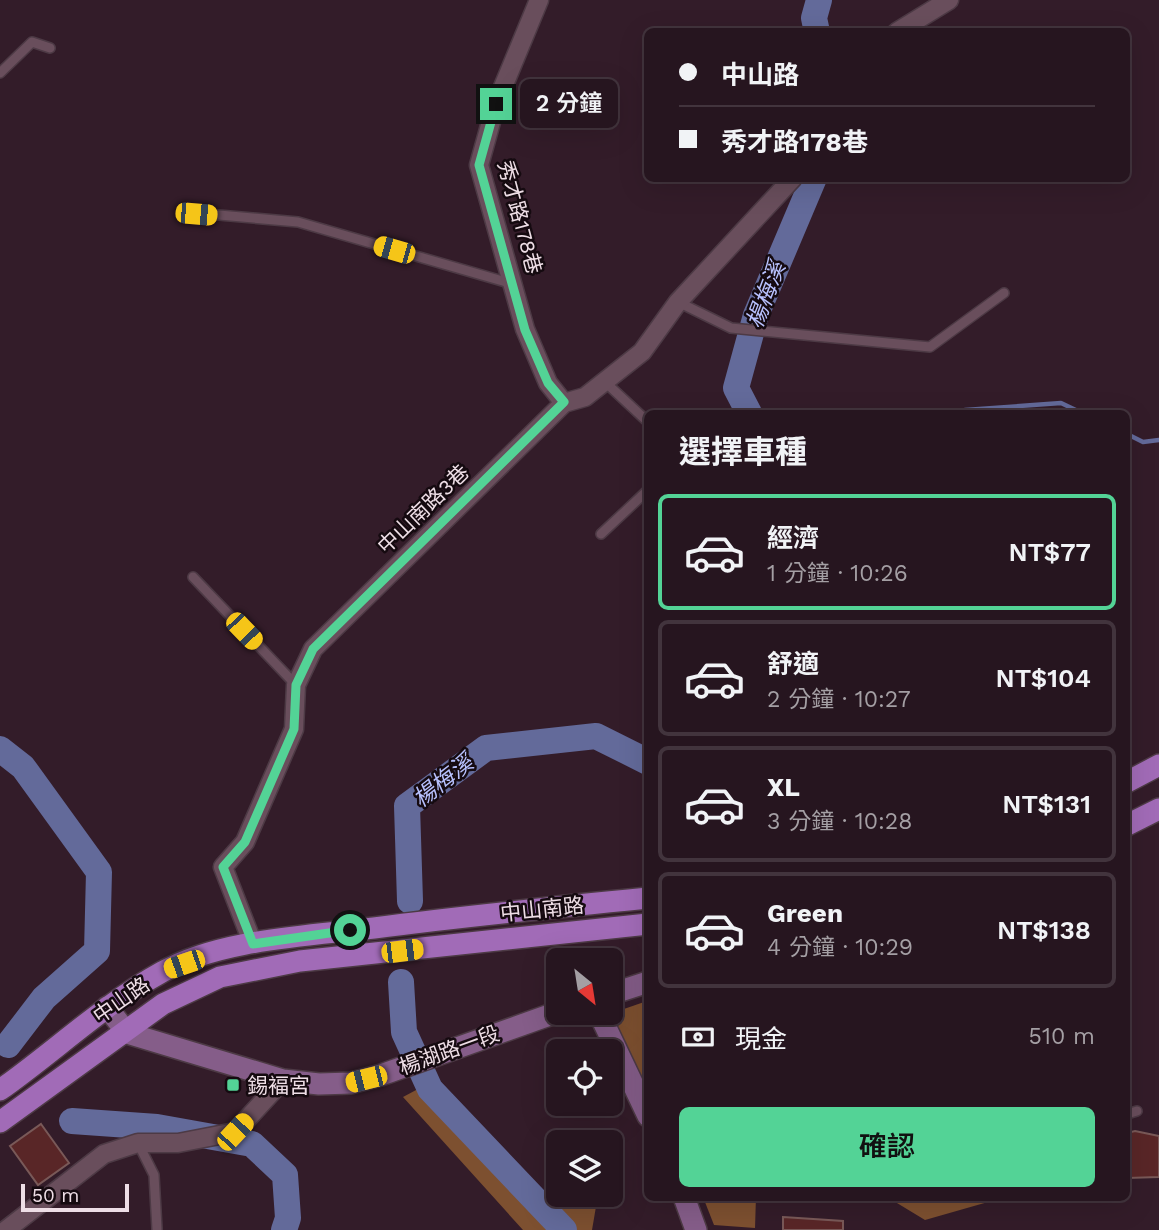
<!DOCTYPE html>
<html lang="zh-TW">
<meta charset="utf-8">
<style>
body{margin:0;font-family:"Work Sans","Noto Sans TC",sans-serif;background:#2e1e28;color:#f1f3f6;height:100vh;display:flex;flex-direction:column;font-size:26px;white-space:nowrap}
*{box-sizing:border-box;margin:0}
p{font-size:23px;color:#a49fa4}
.icon{flex:none;width:38px;height:38px;fill:none;stroke:currentColor;stroke-width:2;stroke-linecap:round;stroke-linejoin:round}
.map{position:relative;flex:1;overflow:hidden}
.side{position:absolute;left:644px;top:410px;width:486px;height:791px;display:flex;flex-direction:column;background:#26151f;border-radius:10px;box-shadow:0 7px 28px #0002,0 0 0 2px #42343d}
.side>*{flex:none}
.top-card{position:absolute;left:644px;top:28px;width:486px;height:154px;border-radius:10px;box-shadow:0 7px 28px #0002,0 0 0 2px #42343d;display:grid;align-content:center;height:154px;padding:0 35px;background:#26151f}
.needle{width:46px;rotate:150deg}
.controls{position:absolute;left:546px;top:948px;display:grid;gap:14px}
.controls a{display:grid;place-items:center;width:77px;height:77px;border-radius:10px;background:#26151f;box-shadow:0 7px 28px #0002,0 0 0 2px #42343d;font-size:35px}
.scale{position:absolute;left:21px;bottom:18px;width:108px;box-sizing:border-box;padding-left:7px;border:4px solid #eedee6;border-top:0;font-size:19px;line-height:24px;white-space:nowrap;color:#eedee6;-webkit-text-stroke:5px #150a10;paint-order:stroke}
.end{position:absolute;width:32px;height:32px;margin:-16px;border:9px solid #53d396;background:#111;box-shadow:0 0 0 4px #111}
.from{border-radius:50%}
.bubble{position:absolute;height:49px;border-radius:10px;background:#26151f;box-shadow:0 7px 28px #0002,0 0 0 2px #42343d;font-size:23px;font-weight:600;line-height:49px;text-align:center}
.car{position:absolute;width:21px;height:42px;margin:-21px -10px;border-radius:9px;box-shadow:0 0 5px 2px #0007;background:linear-gradient(#f5c518 24%,#345 0 40%,#f5c518 0 76%,#345 0 86%,#f5c518 0)}
.top-card b{display:flex;align-items:center;gap:24px;height:66px;font-size:26px}
.top-card b+b{border-top:2px solid #42343d}
.top-card i{width:18px;height:18px;background:#f1f3f6}
ul{padding:0;list-style:none}
li{display:flex;align-items:center;gap:21px;height:116px;margin:0 14px 10px;padding:0 21px;border:4px solid #42343d;border-radius:10px}
li div{flex:1}
li b{display:block;font-size:26px}
li em{font-style:normal;font-weight:600}
li.current{border-color:#53d396}
li>.icon{width:63px;height:63px;stroke-width:1.5}
h2{padding:0 35px;font-size:32px;line-height:84px}
.pay{display:flex;align-items:center;gap:18px;height:77px;padding:0 35px;font-size:26px}
.pay p{margin-inline-start:auto}
.cta{display:flex;gap:14px;margin-top:auto;padding:14px 35px}
.cta a{flex:1;height:80px;border-radius:10px;background:#53d396;color:#111;font-size:28px;font-weight:600;line-height:80px;text-align:center}
.map>svg:first-child{display:block}
.forest{fill:#7d5030}
.lines{fill:none;stroke-linecap:round;stroke-linejoin:round}
.stream{stroke:#636a9a;stroke-width:4.5}
.river{stroke:#636a9a;stroke-width:26}
.building{fill:#592627;stroke:#795958;stroke-width:2}
.lane-casing{stroke:#4d3a45;stroke-width:12}
.street-casing{stroke:#4d3a45;stroke-width:21}
.secondary-casing{stroke:#4d3a45;stroke-width:24}
.primary-casing{stroke:#4d3a45;stroke-width:24}
.lane{stroke:#694e5c;stroke-width:9}
.street{stroke:#694e5c;stroke-width:18}
.secondary{stroke:#855d89;stroke-width:21}
.primary{stroke:#a16bb7;stroke-width:21}
.route{stroke:#53d396;stroke-width:9}
.poi-dot{fill:#53d396;stroke:#150a10;stroke-width:2.5}
.labels{text-anchor:middle;dominant-baseline:central;stroke-width:5;stroke-linejoin:round;paint-order:stroke}
.street-label{font-size:21px;fill:#eedee6;stroke:#150a10}
.poi-label{font-size:21px;fill:#eedee6;stroke:#150a10;text-anchor:start}
.water-label{font-size:23px;font-style:italic;fill:#b7c1fd;stroke:#150a10}
</style>
<div class="map">
<svg width="1159" height="1230" viewBox="0 0 1159 1230">
<rect width="100%" height="100%" fill="#331c29"/>
<g class="forest">
<path d="M647 1001V1091L612 1017 621 1010Z"/>
<path d="M418 1089 525 1203 558 1193 598 1195 592 1230H523L403 1097Z"/>
<path d="M703 1197H756L755 1228 714 1225Z"/>
<path d="M880 1197H1002V1198L925 1220 892 1200Z"/>
</g>
<g class="lines">
<g class="stream">
<path d="M963 413 965 410 1061 403 1082 413"/>
<path d="M1127 434 1143 442 1159 440"/>
</g>
<g class="river">
<path d="M817 32 814 18 819 0"/>
<path d="M749 413 736 388 756 315 814 178"/>
<path d="M0 749 23 767 99 872 97 951 44 998 8 1045"/>
<path d="M410 901 407 806 486 748 596 736 648 762"/>
<path d="M401 982 404 1032 430 1089 564 1230"/>
<path d="M72 1121 157 1127 252 1144 285 1175 288 1218 284 1230"/>
</g>
</g>
<g class="building">
<path d="M41 1124 69 1163 38 1185 10 1146Z"/>
<path d="M1135 1131 1159 1136V1177L1127 1178V1133Z"/>
<path d="M783 1217 843 1221V1230H783Z"/>
</g>
<g class="lines">
<g class="lane-casing">
<g id="lane">
<path d="M0 73 32 42 50 48"/>
<path d="M196 213 298 222 513 284"/>
<path d="M678 302 731 328 930 347 1004 293"/>
<path d="M604 381 648 422"/>
<path d="M601 534 648 490"/>
<path d="M193 577 296 685"/>
<path d="M1127 1114 1137 1111"/>
<path d="M138 1143 154 1175 157 1229"/>
</g>
</g>
<g class="street-casing">
<g id="street">
<path d="M539 0 496 104 479 165 525 329 548 383 564 403"/>
<path d="M897 32 949 0"/>
<path d="M253 944 223 867 245 842 294 729 296 685 313 649 564 403 585 397 642 352 678 302 793 178"/>
<path d="M6 1230 104 1154 138 1143H178L235 1132 283 1080"/>
</g>
</g>
<g class="secondary-casing">
<g id="secondary">
<path d="M611 994 648 982"/>
<path d="M107 1007 127 1033 283 1080 319 1084 351 1083 381 1075 558 1012"/>
<path d="M599 1013 648 1116"/>
<path d="M684 1197 696 1230"/>
</g>
</g>
<g class="primary-casing">
<g id="primary">
<path d="M1127 782 1159 765"/>
<path d="M1127 825 1159 809"/>
<path d="M0 1090C54 1052 104 1004 162 972 220 939 309 936 374 928 465 916 556 907 648 898"/>
<path d="M0 1122 163 1004 220 977 300 961 648 924"/>
</g>
</g>
<use href="#lane" class="lane"/>
<use href="#street" class="street"/>
<use href="#secondary" class="secondary"/>
<use href="#primary" class="primary"/>
</g>
<g class="lines">
<path class="route" d="M350 930 253 944 223 867 245 842 294 729 296 685 313 649 564 402 548 383 525 330 479 165 496 104"/>
</g>
<rect class="poi-dot" x="226" y="1078" width="14" height="14" rx="3.5"/>
<g class="labels">
<g class="street-label">
<text transform="translate(520 217) rotate(75)">秀才路178巷</text>
<text transform="translate(423 509) rotate(-44)">中山南路3巷</text>
<text transform="translate(542 909) rotate(-6)">中山南路</text>
<text transform="translate(121 1000) rotate(-35)">中山路</text>
<text transform="translate(449 1050) rotate(-20)">楊湖路一段</text>
</g>
<g class="poi-label">
<text x="247" y="1085">錫褔宮</text>
</g>
<g class="water-label">
<text transform="translate(766 295) rotate(-69)">楊梅溪</text>
<text transform="translate(443 781) rotate(-38)">楊梅溪</text>
</g>
</g>
</svg>
<div class="controls">
<a><svg class="needle" viewBox="-14 -14 28 28"><path d="M0-13l5 13h-10z" fill="#e53935"/><path d="M0 13l5-13h-10z" fill="#a49fa4"/></svg></a>
<a><svg class="icon" aria-label="locate" viewBox="0 0 24 24"><circle cx="12" cy="12" r="6"/><path d="M12 2v4M12 18v4M2 12h4M18 12h4"/></svg></a>
<a><svg class="icon" aria-label="layers" viewBox="0 0 24 24"><path d="M12 4l9 5-9 5-9-5zM3 14l9 5 9-5"/></svg></a>
</div>
<div class="scale">50 m</div>
<i class="end from" style="left:350px;top:930px"></i>
<i class="end" style="left:496px;top:104px"></i>
<div class="bubble" style="left:520px;top:79px;width:98px">2 分鐘</div>
<i class="car" style="left:196px;top:214px;rotate:95deg"></i>
<i class="car" style="left:394px;top:250px;rotate:286deg"></i>
<i class="car" style="left:244px;top:631px;rotate:136deg"></i>
<i class="car" style="left:402px;top:951px;rotate:83deg"></i>
<i class="car" style="left:184px;top:964px;rotate:251deg"></i>
<i class="car" style="left:366px;top:1079px;rotate:256deg"></i>
<i class="car" style="left:235px;top:1132px;rotate:43deg"></i>
<div class="top-card">
<b><i class="from"></i>中山路</b>
<b><i></i>秀才路178巷</b>
</div>
<section class="side">
<h2>選擇車種</h2>
<ul>
<li class="current"><svg class="icon" aria-label="car" viewBox="0 0 24 24"><path d="M5 17H2v-5l4-1 3-4h7l3 4 3 1v5h-3M9 17h6M6 11h13"/><circle cx="7" cy="17" r="2"/><circle cx="17" cy="17" r="2"/></svg><div><b>經濟</b><p>1 分鐘 · 10:26</p></div><em>NT$77</em></li>
<li><svg class="icon" aria-label="car" viewBox="0 0 24 24"><path d="M5 17H2v-5l4-1 3-4h7l3 4 3 1v5h-3M9 17h6M6 11h13"/><circle cx="7" cy="17" r="2"/><circle cx="17" cy="17" r="2"/></svg><div><b>舒適</b><p>2 分鐘 · 10:27</p></div><em>NT$104</em></li>
<li><svg class="icon" aria-label="car" viewBox="0 0 24 24"><path d="M5 17H2v-5l4-1 3-4h7l3 4 3 1v5h-3M9 17h6M6 11h13"/><circle cx="7" cy="17" r="2"/><circle cx="17" cy="17" r="2"/></svg><div><b>XL</b><p>3 分鐘 · 10:28</p></div><em>NT$131</em></li>
<li><svg class="icon" aria-label="car" viewBox="0 0 24 24"><path d="M5 17H2v-5l4-1 3-4h7l3 4 3 1v5h-3M9 17h6M6 11h13"/><circle cx="7" cy="17" r="2"/><circle cx="17" cy="17" r="2"/></svg><div><b>Green</b><p>4 分鐘 · 10:29</p></div><em>NT$138</em></li>
</ul>
<div class="pay"><svg class="icon" aria-label="cash" viewBox="0 0 24 24"><path d="M3 7h18v10H3z"/><circle cx="12" cy="12" r="2"/></svg>現金<p>510 m</p></div>
<div class="cta"><a>確認</a></div>
</section>
</div>
